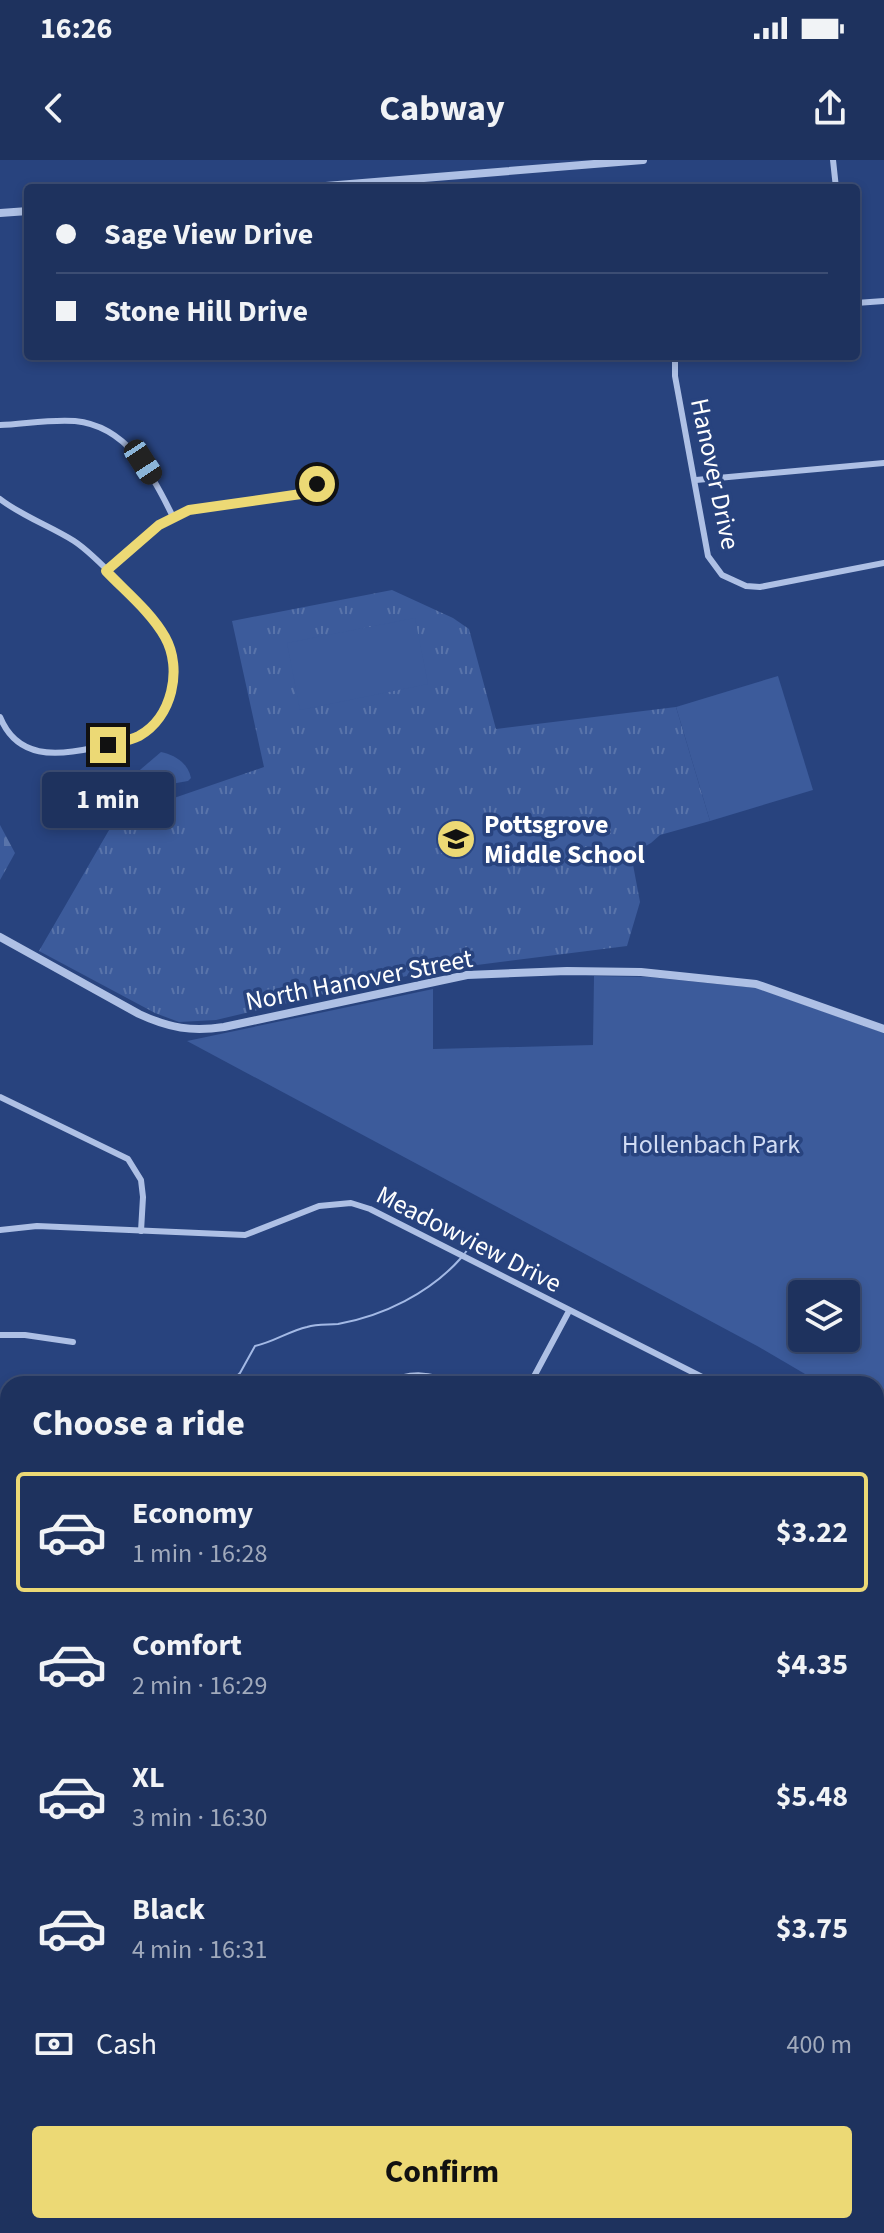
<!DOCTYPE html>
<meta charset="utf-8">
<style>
body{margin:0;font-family:"Source Sans 3",sans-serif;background:#2b3e67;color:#f1f3f6;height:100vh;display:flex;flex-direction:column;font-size:30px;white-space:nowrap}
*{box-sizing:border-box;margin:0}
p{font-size:26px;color:#a1aabc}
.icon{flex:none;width:44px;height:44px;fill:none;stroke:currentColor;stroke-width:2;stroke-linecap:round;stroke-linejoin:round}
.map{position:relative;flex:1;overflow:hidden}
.panel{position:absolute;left:0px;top:1216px;width:884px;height:858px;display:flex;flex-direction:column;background:#1e325e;border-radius:24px 24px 0 0;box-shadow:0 4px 12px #0003,0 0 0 2px #3c4d73}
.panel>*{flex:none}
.guide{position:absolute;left:24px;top:24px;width:836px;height:176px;border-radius:8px;box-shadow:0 4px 12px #0003,0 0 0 2px #3c4d73;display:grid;align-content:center;height:176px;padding:0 32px;background:#1e325e}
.buttons{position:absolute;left:788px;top:1120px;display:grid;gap:16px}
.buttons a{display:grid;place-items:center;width:72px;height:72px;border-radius:8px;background:#1e325e;box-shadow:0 4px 12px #0003,0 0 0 2px #3c4d73;font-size:40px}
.end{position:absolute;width:36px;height:36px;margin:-18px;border:10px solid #ecd975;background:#111;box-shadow:0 0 0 4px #111}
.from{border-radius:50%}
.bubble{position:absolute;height:56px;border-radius:8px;background:#1e325e;box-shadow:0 4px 12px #0003,0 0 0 2px #3c4d73;font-size:26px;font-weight:700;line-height:56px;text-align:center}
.car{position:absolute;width:24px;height:48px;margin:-24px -12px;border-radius:10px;box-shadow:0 0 6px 2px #0007;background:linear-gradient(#222 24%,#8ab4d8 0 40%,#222 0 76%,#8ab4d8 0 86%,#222 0)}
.guide b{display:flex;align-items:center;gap:28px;height:76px;font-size:30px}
.guide b+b{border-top:2px solid #3c4d73}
.guide i{width:20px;height:20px;background:#f1f3f6}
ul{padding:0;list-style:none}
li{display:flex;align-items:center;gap:24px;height:120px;margin:0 16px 12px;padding:0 16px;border:4px solid transparent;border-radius:8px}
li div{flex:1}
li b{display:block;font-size:30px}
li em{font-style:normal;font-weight:700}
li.current{border-color:#ecd975}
li>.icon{width:72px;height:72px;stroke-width:1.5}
h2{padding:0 32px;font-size:36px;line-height:96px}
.pay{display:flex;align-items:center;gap:20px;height:88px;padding:0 32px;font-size:30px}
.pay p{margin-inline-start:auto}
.button{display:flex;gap:16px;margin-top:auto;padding:16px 32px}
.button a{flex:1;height:92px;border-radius:8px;background:#ecd975;color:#111;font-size:32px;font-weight:700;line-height:92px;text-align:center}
.status{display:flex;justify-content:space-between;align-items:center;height:56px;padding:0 40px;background:#1e325e;direction:ltr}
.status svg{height:22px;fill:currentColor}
header{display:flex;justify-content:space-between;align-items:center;height:104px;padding:0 32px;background:#1e325e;font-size:36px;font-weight:700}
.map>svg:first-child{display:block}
.grass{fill:url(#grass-tufts)}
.cemetery{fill:url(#cemetery-stones)}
.green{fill:#3c5b9b;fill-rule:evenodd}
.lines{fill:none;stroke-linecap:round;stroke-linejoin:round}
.stream{stroke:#a3b9e5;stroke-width:2}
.minor{stroke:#aec0e5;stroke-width:6}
.tertiary{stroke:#aec0e5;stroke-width:8}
.secondary{stroke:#d7e0f5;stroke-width:9}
.route{stroke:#ecd975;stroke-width:10}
.labels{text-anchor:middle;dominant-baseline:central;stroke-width:7;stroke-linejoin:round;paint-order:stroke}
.street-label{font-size:26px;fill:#fff;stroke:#28437e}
.poi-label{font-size:26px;font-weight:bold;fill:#fff;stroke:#28437e;text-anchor:start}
.park-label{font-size:26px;fill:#d1dcf4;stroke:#28437e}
</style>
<div class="status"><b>16:26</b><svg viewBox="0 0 49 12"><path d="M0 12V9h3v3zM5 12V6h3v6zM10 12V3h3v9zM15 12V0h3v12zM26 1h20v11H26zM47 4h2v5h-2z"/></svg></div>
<header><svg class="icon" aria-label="back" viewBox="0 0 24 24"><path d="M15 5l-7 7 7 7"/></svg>Cabway<svg class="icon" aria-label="share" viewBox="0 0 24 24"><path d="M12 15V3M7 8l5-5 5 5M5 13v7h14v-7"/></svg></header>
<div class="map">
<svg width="884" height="2073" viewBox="0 0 884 2073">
<defs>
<pattern id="grass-tufts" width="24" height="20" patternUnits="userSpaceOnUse" patternTransform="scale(2)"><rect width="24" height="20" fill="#3c5b9b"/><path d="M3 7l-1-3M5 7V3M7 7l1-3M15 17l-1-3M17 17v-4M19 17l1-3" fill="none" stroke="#5974aa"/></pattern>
<pattern id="cemetery-stones" width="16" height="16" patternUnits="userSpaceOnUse" patternTransform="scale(2)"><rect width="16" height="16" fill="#3c5b9b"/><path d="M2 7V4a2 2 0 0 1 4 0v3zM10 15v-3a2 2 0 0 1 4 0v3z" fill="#5974aa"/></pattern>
</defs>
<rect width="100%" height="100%" fill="#28437e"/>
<path class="grass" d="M392 430 453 458 469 469 496 569 676 547 710 661 660 675 651 683 631 694 640 742 627 786 438 810 376 822 216 860 179 862 155 853 39 791 116 658 264 607 232 461Z"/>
<path class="cemetery" d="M0 665 15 693 0 720Z"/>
<g class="green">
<path d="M415 458 428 524 300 550 287 483Z"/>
<path d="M778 516 813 630 710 661 676 547Z"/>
<path d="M161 592C175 595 188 603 191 618L188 621 137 630 133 628 134 615Z"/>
<path d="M594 816 649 817 757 828 884 873V1231L876 1230V1224L817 1221 759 1187 187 881 433 829V889L593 885ZM802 1134H846V1178H802Z"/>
<path d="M0 1452 8 1457V1552H0Z"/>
</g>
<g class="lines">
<g class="stream">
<path d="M465 1093 479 1075"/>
<path d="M228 1224 240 1213 255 1186C274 1182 289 1171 307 1167 317 1164 328 1165 338 1164 383 1156 430 1133 461 1098"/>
<path d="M0 1522H8"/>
<path d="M876 1599 884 1600"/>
</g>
<g class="minor">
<path d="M833 0 836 28"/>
<path d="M856 143 884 141"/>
<path d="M675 196V216L708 396 722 415 746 426 760 427 884 403"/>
<path d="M0 265C24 264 51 259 75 261 127 266 153 315 173 357"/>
<path d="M696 320 884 303"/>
<path d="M0 339C22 356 50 366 74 381 94 394 150 452 163 473 183 506 174 555 140 575 127 583 109 585 93 588 56 596 17 599 0 557"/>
<path d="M106 411 159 365 189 350 301 334 310 331 317 324"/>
<path d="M0 937 128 999 141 1020 143 1037 141 1071"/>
<path d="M0 1070 37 1066 245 1075 319 1046 351 1043 370 1049 716 1224"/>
<path d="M0 1175H25L73 1182"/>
<path d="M386 1224C410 1211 431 1214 455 1224"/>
<path d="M530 1224 569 1151"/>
<path d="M0 1273 8 1279"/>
<path d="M0 1322 8 1312"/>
<path d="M0 1821 8 1811"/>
<path d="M876 1949 884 1943"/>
<path d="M542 2066 543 2073"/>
<path d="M804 2066 809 2073"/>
</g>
<g class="tertiary">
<path d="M301 28 643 0"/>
<path d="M0 53 28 51"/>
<path d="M0 777 139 854C169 868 192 872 224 867L467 815 567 811 641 812 756 824 884 869"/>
<path d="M876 1666H884"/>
<path d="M312 2073 319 2066"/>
</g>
<g class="secondary">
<path d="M0 1637 8 1643"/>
<path d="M248 2073V2066"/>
</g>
</g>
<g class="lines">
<path class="route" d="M108 585C118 582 129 581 139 576 172 558 183 509 165 477 151 452 125 431 106 411L159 365 189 350 301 334 310 331 317 324"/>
</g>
<defs>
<g id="school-disc" transform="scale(2)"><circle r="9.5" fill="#ecd975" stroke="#28437e"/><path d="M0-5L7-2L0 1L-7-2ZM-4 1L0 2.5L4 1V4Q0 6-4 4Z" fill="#111"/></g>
</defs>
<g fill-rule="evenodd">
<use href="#school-disc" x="456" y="679"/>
</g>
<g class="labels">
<g class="street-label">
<text transform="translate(715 314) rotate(78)">Hanover Drive</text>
<text transform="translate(359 820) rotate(-11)">North Hanover Street</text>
<text transform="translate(469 1079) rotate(27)">Meadowview Drive</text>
</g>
<g class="poi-label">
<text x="484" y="664">Pottsgrove<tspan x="484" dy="30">Middle School</tspan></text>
</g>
<g class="park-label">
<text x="711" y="984">Hollenbach Park</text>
</g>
</g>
</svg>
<div class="buttons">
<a><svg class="icon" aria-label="layers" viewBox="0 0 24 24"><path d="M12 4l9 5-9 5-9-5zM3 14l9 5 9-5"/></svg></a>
</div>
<i class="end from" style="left:317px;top:324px"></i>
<i class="end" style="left:108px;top:585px"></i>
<div class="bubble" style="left:42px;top:612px;width:132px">1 min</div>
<i class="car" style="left:143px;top:302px;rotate:147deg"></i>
<div class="guide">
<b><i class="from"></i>Sage View Drive</b>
<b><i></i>Stone Hill Drive</b>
</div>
<section class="panel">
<h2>Choose a ride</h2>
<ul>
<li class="current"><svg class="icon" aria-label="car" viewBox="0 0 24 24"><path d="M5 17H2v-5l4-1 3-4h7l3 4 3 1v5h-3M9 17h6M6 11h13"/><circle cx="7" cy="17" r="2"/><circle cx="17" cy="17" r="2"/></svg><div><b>Economy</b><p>1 min · 16:28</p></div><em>$3.22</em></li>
<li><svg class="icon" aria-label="car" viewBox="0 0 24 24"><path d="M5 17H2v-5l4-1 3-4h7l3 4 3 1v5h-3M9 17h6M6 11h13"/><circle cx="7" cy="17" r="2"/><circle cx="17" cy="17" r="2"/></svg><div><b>Comfort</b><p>2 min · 16:29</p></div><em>$4.35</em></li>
<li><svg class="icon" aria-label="car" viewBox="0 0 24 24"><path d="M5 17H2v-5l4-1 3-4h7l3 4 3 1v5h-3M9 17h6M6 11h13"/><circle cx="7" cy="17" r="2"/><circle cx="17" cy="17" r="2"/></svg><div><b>XL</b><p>3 min · 16:30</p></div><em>$5.48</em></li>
<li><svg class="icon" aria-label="car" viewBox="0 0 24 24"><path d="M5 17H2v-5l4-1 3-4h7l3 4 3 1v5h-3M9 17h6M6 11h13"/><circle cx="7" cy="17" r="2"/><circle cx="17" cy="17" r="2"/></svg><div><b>Black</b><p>4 min · 16:31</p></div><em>$3.75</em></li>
</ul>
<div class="pay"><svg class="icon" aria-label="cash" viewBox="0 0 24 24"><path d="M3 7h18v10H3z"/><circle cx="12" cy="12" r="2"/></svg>Cash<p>400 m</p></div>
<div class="button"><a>Confirm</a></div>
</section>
</div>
